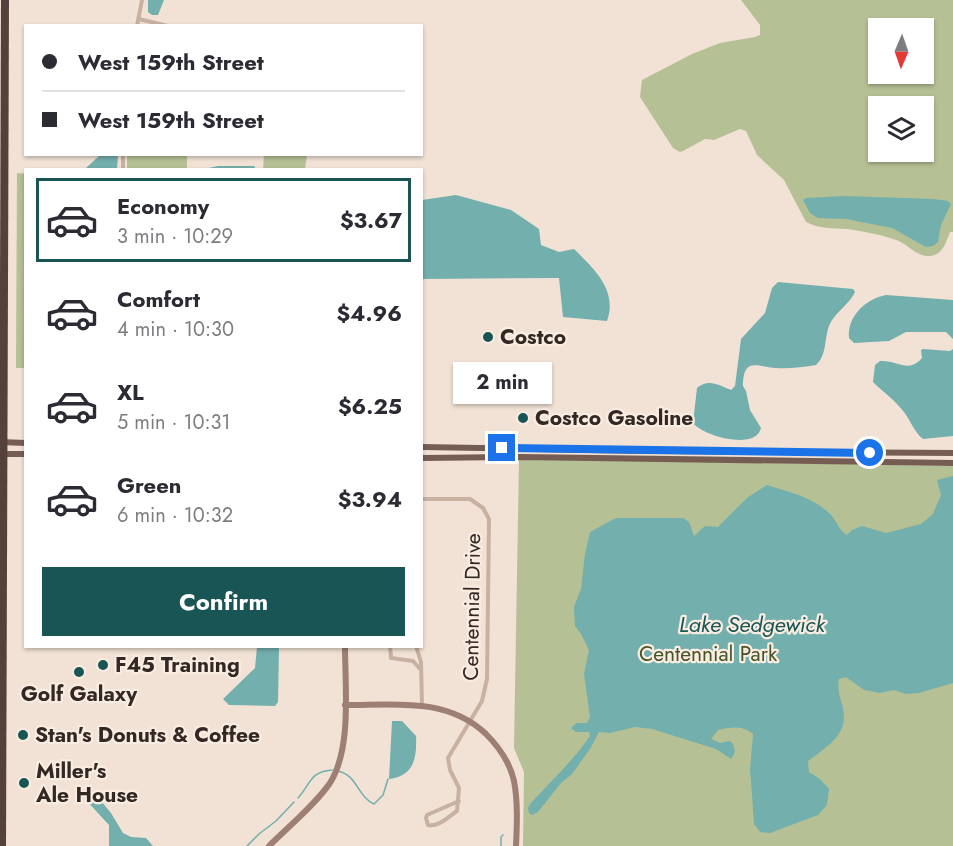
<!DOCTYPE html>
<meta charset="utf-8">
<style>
body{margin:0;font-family:Jost,sans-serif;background:#f2f2f3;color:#2b2b33;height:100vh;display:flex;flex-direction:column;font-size:22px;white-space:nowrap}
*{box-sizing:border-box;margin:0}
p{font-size:20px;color:#7c7c81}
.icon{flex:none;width:33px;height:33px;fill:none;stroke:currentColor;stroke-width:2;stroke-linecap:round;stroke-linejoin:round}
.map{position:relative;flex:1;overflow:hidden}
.panel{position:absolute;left:24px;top:168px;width:399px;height:480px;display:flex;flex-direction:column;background:#fff;border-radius:0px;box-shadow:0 2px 4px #0004}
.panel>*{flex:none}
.guide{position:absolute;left:24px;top:24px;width:399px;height:132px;border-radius:0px;box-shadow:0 2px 4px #0004;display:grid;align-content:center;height:132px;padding:0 18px;background:#fff}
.needle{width:39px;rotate:182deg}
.buttons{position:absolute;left:868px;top:18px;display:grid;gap:12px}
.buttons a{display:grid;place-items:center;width:66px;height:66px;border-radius:0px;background:#fff;box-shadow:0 2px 4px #0004;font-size:30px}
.end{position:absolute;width:27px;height:27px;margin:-14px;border:8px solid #1a73e8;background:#fff;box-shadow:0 0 0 3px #fff}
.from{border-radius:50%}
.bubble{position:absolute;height:42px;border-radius:0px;background:#fff;box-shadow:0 2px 4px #0004;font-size:20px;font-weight:700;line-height:42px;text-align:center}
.guide b{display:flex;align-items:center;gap:21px;height:57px;font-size:22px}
.guide b+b{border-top:2px solid #e1e1e2}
.guide i{width:15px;height:15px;background:#2b2b33}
ul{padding:10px 0 0;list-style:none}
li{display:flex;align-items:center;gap:18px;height:84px;margin:0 12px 9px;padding:0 6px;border:3px solid transparent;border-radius:0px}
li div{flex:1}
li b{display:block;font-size:22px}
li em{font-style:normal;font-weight:700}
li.current{border-color:#195555}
li>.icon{width:54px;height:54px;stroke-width:1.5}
.primary-button{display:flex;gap:12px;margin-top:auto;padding:12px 18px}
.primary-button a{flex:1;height:69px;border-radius:0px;background:#195555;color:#fff;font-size:24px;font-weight:700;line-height:69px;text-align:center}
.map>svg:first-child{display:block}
.green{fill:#b5c095;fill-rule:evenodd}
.water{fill:#73afad}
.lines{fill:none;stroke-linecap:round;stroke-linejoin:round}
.stream{stroke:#73afad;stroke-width:1.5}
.street{stroke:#c9b1a1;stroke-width:4}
.secondary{stroke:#9d7f73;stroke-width:6}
.primary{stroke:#765d54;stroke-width:6}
.highway{stroke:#55413b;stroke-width:8}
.route{stroke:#1a73e8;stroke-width:8}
.poi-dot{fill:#195555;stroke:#f9ece1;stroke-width:2}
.labels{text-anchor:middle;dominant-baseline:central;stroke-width:4.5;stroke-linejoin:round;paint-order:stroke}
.poi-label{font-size:21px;font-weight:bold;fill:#332824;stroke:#f9ece1;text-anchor:start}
.street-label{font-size:21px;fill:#332824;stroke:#f9ece1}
.park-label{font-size:21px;fill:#465227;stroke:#f9ece1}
.water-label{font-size:22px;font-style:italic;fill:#195555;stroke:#f9ece1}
</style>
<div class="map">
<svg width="953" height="846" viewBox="0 0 953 846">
<rect width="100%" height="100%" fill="#f1e2d5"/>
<g class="green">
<path d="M741 0H953V232H950C946 242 943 255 930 256 915 257 907 242 893 239 878 234 862 231 847 229 833 228 819 229 806 222L784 180 757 155 746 131 740 129 714 140 705 139 683 151 680 152 673 148 640 97 642 80 692 54 720 43 755 37 760 35V25ZM879 28H924V74H879ZM879 106H924V152H879Z"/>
<path d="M174 154 187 156V169H127V155Z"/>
<path d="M264 155H307L305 169H263Z"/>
<path d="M17 173 26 174 25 368H16Z"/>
<path d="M554 459 953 466V846H523L524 772 514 748 519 460Z"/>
</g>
<g class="water">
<path d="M148 0H164L158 15H152L148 12Z"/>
<path d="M100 155H118L117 169H85Z"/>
<path d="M218 166H254L256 169H204Z"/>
<path d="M456 195 511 210 539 229 541 245 559 252 574 249C594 269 618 290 607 321L563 317 559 278 422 279V200Z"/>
<path d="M844 196 934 199 948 201 951 204 941 225 938 242 933 246 926 247 892 228 846 219 818 218 810 213 803 200 806 198Z"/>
<path d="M778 282 853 289 855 292C849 305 834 313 829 326 824 340 827 355 816 365 803 367 789 369 776 368 758 367 743 356 743 386L746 391 750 410 761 428C756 451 703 436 693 423L697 388C708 378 719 385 731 390L735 386 741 339 765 313 772 288Z"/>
<path d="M886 295 953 300V339L946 332H906L889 341 854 343 849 338C847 316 866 299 886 295Z"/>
<path d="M923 349 950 351 953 349V436L923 439C914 432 911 421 904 412 895 400 883 392 873 382L875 365 880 361C899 360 908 374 922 358L921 350Z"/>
<path d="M953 476V683L919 693 905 694 894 690 880 693 864 690 846 677 839 679C837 690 840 698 843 708 849 735 826 747 808 761L809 772 820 779 829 789 827 805 818 815 770 833 760 832 754 824 752 794 750 770 753 734C743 725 730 727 718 730L711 739 720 743 730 741 733 744 735 752 731 759 716 749 652 729 635 727 610 733 599 732 590 749 572 774 561 783 538 812 532 815 529 813 528 808 531 803C551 781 573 761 590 736L589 732H576L571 728 576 723H587L590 717 584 674 589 650 581 634 575 626 574 607 581 589 585 554 590 532 616 518H683L689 522 694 536 705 526 718 527 748 497 767 485C789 492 812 497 829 513 837 520 838 530 847 535L852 530 862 526 886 533 921 524 933 514 941 495 937 480Z"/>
<path d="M257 647H279L278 702 275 706 229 705 223 699 255 668Z"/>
<path d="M392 721H402L416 736C417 758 414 776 389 779Z"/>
<path d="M88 789H91L111 813 123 833 131 837 146 838 153 846H109V825L85 799 84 793Z"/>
</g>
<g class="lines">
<g class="stream">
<path d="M337 771C357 774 357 796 374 804L383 795 388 779"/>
<path d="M298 798C311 784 309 772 332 770"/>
<path d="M247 846 259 834 276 821 294 802"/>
<path d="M501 846V837L503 835"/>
</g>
<g class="street">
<path d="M139 19 168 26"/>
<path d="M137 26 142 0"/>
<path d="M123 170V154"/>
<path d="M422 499H470L483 508 489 519 487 679 482 701 448 758 450 770 459 788 457 811C448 817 439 827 428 825L426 818 427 815 459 801"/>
<path d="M390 646 391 658 413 661 421 670"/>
<path d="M416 646 421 662 422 705"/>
</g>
<g class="secondary">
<path d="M345 705C395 705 447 697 486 734 499 747 510 763 514 781 518 802 517 825 516 846"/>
<path d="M269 846C289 826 314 806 330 783 352 748 345 687 345 646"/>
</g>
<g class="primary">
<path d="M0 442 26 443"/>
<path d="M422 447 642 451 953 453"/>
<path d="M1 454H26"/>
<path d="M422 458 521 457 953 463"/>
</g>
<path class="highway" d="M2 846 5 0"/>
</g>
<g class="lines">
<path class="route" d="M502 448 870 453"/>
</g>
<g class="poi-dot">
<circle cx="488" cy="337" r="6"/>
<circle cx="523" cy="418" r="6"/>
<circle cx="103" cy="665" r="6"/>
<circle cx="79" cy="672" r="6"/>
<circle cx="23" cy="735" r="6"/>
<circle cx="24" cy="783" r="6"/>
</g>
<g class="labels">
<g class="poi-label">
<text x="500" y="337">Costco</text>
<text x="535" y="418">Costco Gasoline</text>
<text x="115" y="665">F45 Training</text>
<text x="79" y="694" text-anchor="middle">Golf Galaxy</text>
<text x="35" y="735">Stan's Donuts &amp; Coffee</text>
<text x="36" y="771">Miller's<tspan x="36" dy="24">Ale House</tspan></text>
</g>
<g class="street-label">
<text transform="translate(472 607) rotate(-89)">Centennial Drive</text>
</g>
<g class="park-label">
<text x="708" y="654">Centennial Park</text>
</g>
<g class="water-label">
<text x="752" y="624">Lake Sedgewick</text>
</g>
</g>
</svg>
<div class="buttons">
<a><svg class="needle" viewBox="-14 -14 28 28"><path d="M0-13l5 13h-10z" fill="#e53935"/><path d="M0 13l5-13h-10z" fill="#7c7c81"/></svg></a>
<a><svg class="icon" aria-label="layers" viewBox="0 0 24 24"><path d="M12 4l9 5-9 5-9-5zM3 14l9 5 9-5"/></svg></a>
</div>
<i class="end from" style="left:870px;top:453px"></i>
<i class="end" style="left:502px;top:448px"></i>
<div class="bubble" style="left:453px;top:362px;width:99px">2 min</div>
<div class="guide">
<b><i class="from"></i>West 159th Street</b>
<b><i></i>West 159th Street</b>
</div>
<section class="panel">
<ul>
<li class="current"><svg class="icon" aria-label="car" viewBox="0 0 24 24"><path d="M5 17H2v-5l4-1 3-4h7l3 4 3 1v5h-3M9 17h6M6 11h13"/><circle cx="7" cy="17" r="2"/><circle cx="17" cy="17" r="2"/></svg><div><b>Economy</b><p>3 min · 10:29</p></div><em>$3.67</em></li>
<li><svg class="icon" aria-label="car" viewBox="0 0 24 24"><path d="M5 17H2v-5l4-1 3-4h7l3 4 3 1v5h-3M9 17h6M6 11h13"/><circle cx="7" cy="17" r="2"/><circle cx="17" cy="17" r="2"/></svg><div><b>Comfort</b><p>4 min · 10:30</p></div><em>$4.96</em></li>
<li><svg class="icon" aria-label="car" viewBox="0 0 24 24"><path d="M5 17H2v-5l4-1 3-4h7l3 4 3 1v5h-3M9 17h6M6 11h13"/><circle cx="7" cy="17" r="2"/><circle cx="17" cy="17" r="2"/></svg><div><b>XL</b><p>5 min · 10:31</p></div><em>$6.25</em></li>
<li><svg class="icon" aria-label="car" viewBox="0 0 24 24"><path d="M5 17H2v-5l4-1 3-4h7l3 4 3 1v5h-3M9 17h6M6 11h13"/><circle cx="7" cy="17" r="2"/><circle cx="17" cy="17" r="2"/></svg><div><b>Green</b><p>6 min · 10:32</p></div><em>$3.94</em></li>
</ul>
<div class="primary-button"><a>Confirm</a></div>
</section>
</div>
